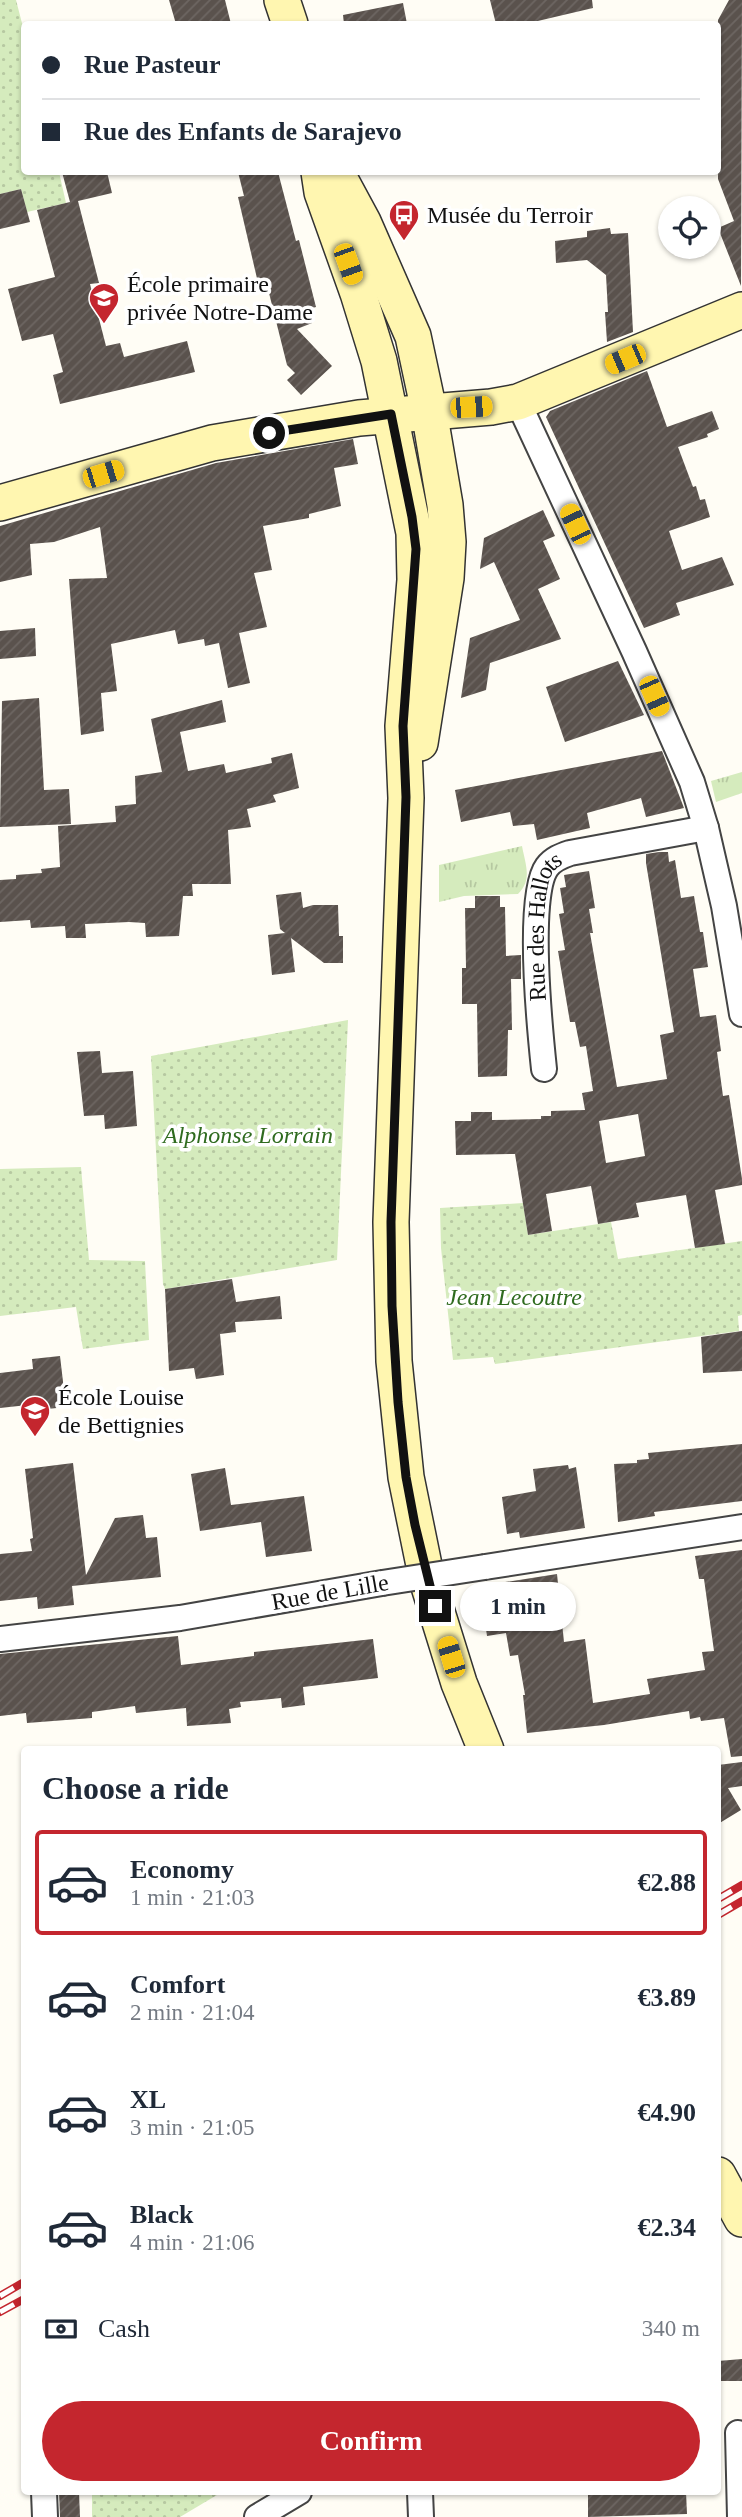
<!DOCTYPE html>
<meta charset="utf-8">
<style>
body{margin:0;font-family:Georgia,serif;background:#f6f6f7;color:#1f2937;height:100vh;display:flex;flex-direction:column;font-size:26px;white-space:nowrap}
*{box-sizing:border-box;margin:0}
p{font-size:23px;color:#747a83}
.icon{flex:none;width:38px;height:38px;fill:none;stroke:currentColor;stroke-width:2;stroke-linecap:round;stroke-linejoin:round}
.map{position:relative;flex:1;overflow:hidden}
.details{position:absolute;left:21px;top:1746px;width:700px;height:749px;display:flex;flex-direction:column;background:#fff;border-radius:7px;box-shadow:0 2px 5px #0004}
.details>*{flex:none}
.guide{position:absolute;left:21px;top:21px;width:700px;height:154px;border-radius:7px;box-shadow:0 2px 5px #0004;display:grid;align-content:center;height:154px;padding:0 21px;background:#fff}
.fabs{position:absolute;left:658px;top:196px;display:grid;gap:14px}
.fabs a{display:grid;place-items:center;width:63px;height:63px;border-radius:50%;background:#fff;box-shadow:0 2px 5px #0004;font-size:35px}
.end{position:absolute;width:32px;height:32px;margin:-16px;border:9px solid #111;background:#fff;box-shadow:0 0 0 4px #fff}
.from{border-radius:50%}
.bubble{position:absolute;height:49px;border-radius:24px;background:#fff;box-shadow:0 2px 5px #0004;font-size:23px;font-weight:700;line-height:49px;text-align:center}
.car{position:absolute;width:21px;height:42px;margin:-21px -10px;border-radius:9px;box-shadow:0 0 5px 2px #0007;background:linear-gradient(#f5c518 24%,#345 0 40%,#f5c518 0 76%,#345 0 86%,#f5c518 0)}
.guide b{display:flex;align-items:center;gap:24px;height:66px;font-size:26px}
.guide b+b{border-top:2px solid #e0e1e3}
.guide i{width:18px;height:18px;background:#1f2937}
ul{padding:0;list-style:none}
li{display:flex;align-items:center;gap:21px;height:105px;margin:0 14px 10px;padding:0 7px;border:4px solid transparent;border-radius:7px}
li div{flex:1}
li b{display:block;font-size:26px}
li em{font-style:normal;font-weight:700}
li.on{border-color:#c4262e}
li>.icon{width:63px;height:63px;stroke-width:1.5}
h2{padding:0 21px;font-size:32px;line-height:84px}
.pay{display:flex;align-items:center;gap:18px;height:77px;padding:0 21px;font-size:26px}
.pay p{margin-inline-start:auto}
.action{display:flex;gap:14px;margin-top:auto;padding:14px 21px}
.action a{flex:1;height:80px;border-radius:42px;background:#c4262e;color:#fff;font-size:28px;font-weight:700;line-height:80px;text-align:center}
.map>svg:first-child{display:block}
.grass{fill:url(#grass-tufts)}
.park{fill:url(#park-dots)}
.building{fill:url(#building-hatch);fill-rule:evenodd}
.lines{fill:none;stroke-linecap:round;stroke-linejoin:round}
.street-casing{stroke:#444;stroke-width:28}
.secondary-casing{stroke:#333;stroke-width:38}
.street{stroke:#fff;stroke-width:24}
.secondary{stroke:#fff6b0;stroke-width:35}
.rail-casing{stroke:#c4262e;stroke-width:8}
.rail{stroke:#fff;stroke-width:5;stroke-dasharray:16;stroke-linecap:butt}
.street-bridge-casing{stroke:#444;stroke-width:28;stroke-linecap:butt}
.street-bridge{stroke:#fff;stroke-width:24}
.route{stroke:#111;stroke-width:9}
.labels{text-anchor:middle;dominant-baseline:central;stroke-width:7;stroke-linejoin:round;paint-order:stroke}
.poi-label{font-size:24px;fill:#111;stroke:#fff;text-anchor:start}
.street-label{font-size:24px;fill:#111;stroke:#fff}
.park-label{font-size:24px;font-style:italic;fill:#2f6b1f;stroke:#fff}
</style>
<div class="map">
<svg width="742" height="2517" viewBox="0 0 742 2517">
<defs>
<pattern id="grass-tufts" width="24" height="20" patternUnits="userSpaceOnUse" patternTransform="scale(1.75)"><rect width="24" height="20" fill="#d5ebbd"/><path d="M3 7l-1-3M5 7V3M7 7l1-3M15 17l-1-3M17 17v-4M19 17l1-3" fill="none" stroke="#b6c8a1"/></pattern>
<pattern id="park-dots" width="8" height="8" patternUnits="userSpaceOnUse" patternTransform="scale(1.75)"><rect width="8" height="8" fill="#d5ebbd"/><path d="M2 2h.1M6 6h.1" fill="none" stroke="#b6c8a1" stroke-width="1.8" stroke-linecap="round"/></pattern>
<pattern id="building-hatch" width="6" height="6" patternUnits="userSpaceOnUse" patternTransform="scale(1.75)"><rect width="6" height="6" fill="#5a524d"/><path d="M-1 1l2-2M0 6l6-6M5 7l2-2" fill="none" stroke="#6d6662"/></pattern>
</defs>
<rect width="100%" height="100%" fill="#fffdf5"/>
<g class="grass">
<path d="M742 772V793L716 802 711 781Z"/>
<path d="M522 846C525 863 533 880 518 894L464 896 439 902V865Z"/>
</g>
<g class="park">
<path d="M0 0H16L24 31V172H59L66 203 27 212 21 189 0 194Z"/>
<path d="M348 1020 337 1260 165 1289 163 1284 151 1056Z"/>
<path d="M81 1167 89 1260 145 1261 149 1340 83 1349 76 1307 0 1316V1169Z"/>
<path d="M523 1203 528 1235 611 1222 618 1259 742 1241V1315L738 1316 739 1331 495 1364 493 1357 453 1360 441 1248 440 1208Z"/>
<path d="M92 2492H222L180 2517H92Z"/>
</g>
<g class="building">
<path d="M169 0H225L231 24H176Z"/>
<path d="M490 0H592L593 8 525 24H496Z"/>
<path d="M729 0H742L741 286 718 228 734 221 718 179V20Z"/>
<path d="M403 3 407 24H344L343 15Z"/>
<path d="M62 172H107L112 193 78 201 99 283 90 284 106 346 120 343 124 357 187 341 195 372 60 404 53 375 63 372 53 334 22 341 8 289 55 277 37 210 70 202Z"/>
<path d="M238 172H278L296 241 299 240 316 307 308 309 312 323 297 329 332 366 301 395 287 380 295 373 287 365 267 285 259 287 238 197 244 196Z"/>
<path d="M21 189 30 222 0 229V194Z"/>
<path d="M610 228 611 234 628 233 633 332 607 342 605 312H608L606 275 587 260 556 263 555 241 587 237V231Z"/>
<path d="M647 371 667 427 712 411 719 429 707 434 708 437 678 447 693 487 696 486 700 500 705 499 710 517 669 531 682 570 722 557 734 585 676 603 680 615 644 628 546 417 550 411Z"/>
<path d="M353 439 358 464 334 468 341 506 309 514V518L263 526 272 570 254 573 267 627 239 633 250 683 228 688 219 643 205 646 204 639 178 644 175 630 111 644 117 691 101 693 104 731 81 735 69 579 107 578 100 527 54 542 30 544 32 575 0 582V526L216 463Z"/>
<path d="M543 510 555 536 543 541 560 579 538 589 561 639 490 663 486 690 461 698 470 638 520 620 494 562 480 569 484 538Z"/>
<path d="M35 628 36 656 0 659V631Z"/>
<path d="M618 661 644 715 565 742 546 687Z"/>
<path d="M39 698 44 790 69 789 71 824 0 827 2 701Z"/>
<path d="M222 700 226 722 180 732 188 771 224 764 226 773 272 763 271 758 292 753 299 788 273 795 276 802 247 809 251 827 228 830 231 884H192L193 896H183L179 936 146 937 145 923 129 922 85 924 86 938H66L65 926 31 928 30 920 0 922V880L16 879V875L42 873 41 869 60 867 58 826 116 822 115 806 136 804 135 776 162 772 151 719Z"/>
<path d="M662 751 684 808 646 817 641 798 587 813 590 828 537 840 534 824 513 826 510 812 461 822 455 790Z"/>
<path d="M659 852H668L669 862 675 860 681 898 694 896 700 932H703L708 967 693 969 700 1017 716 1015 721 1051 717 1052 723 1096 729 1095 742 1179V1185L715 1190 725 1244 695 1248 686 1195 636 1203 639 1217 598 1224 591 1186 546 1194 552 1231 528 1235 515 1154 456 1155 455 1121H471V1112H492V1120L541 1119V1116H551V1111L585 1110 582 1093 593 1091 586 1046 580 1047 575 1022H570L558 951 565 950 559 914 564 913 560 888 566 887 564 875 589 871 595 908 589 909 593 933H590L617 1087 667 1079 660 1035 674 1032 646 863V854ZM638 1114 645 1156 606 1163 599 1121Z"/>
<path d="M301 892 303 908 313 905H338L339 936H343V963H324L291 938 295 972 272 975 268 935 285 933 280 929 276 895Z"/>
<path d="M475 896H500V907H505L506 956 521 955V979H511L512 1030H508L507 1076 478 1077 477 1004H462V968H466L465 908H475Z"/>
<path d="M100 1051 102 1073 133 1071 137 1126 105 1129 104 1115 84 1116 77 1052Z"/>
<path d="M232 1279 236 1302 280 1296 282 1319 235 1322 236 1332 220 1334 224 1375 196 1379 194 1368 169 1371 165 1289Z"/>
<path d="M742 1331V1371L703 1373 701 1337Z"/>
<path d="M60 1356 66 1407 38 1410 37 1404 0 1408V1373L33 1369 32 1359Z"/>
<path d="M742 1444V1501L654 1512 655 1516 618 1522 614 1464 637 1463V1460L649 1459 648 1453Z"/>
<path d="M73 1463 86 1575 115 1518 143 1515 146 1538 157 1537 161 1577 72 1586 74 1605 38 1609 37 1597 0 1601V1554L32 1551 30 1539 33 1538 25 1469Z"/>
<path d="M568 1465 569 1469 576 1467 585 1528 520 1538 519 1532 507 1534 502 1497 536 1491 533 1469Z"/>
<path d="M225 1468 231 1505 304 1496 312 1551 266 1557 261 1522 200 1531 191 1474Z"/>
<path d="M742 1550V1756L731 1757 724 1718 701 1721 700 1717 690 1719 689 1711 604 1725 527 1733 523 1695H525L518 1655 510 1656 506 1633 487 1636 480 1586 557 1574 564 1642 585 1639 593 1703 650 1694 647 1679 705 1670 702 1652 714 1651 704 1579H699L695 1556Z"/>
<path d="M178 1636 181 1665 254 1656V1652L373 1639 378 1678 303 1687 305 1705 282 1708 281 1698 240 1702 241 1707 229 1709 231 1723 187 1726 186 1708 136 1713 135 1706 92 1712V1718L27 1723 26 1713 0 1716V1654Z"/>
<path d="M742 1762V1786L728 1788 741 1810 718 1824V1765Z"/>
<path d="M742 2359V2381H718V2361Z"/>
<path d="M59 2492H79L80 2517H60Z"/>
<path d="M588 2492H686L687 2514 588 2517Z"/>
</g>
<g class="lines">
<g class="street-casing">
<g id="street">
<path d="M518 402 634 651 692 782 706 828 724 906 742 1014"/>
<path id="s1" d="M544 1069C540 1031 526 895 547 867 553 859 561 856 570 853L706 828"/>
<path d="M485 1567 742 1527"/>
<path d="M0 1639 180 1618 382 1583"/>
<path d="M738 2433 740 2517"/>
<path d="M44 2492 45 2517"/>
<path d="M420 2492 421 2517"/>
<path d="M257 2517 299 2492"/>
</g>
</g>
<g class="secondary-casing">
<g id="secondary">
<path d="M282 0 290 24"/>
<path d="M319 172 322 192 358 293 379 361 414 533 415 580 403 726 406 798 391 1222 394 1361 406 1477 427 1580 459 1683 486 1750"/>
<path d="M336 172 363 222 413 336 429 411 445 505 448 542 446 578 420 743"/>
<path d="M0 503 212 443 359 418 491 407 518 402 742 310"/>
<path d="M718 2175 742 2219"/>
</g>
</g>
<use href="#street" class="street"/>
<use href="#secondary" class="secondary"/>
<g class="rail-casing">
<g id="rail">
<path d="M718 1899 742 1885"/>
<path d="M718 1915 742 1901"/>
<path d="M0 2296 24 2282"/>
<path d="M0 2312 24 2299"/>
</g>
</g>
<use href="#rail" class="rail"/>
<g class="street-bridge-casing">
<path id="street-bridge" d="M382 1583 485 1567"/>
</g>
<use href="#street-bridge" class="street-bridge"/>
</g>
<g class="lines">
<path class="route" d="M269 433 391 414 412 517 416 549 403 726 406 797 391 1222 392 1306 398 1402 406 1477 415 1525 435 1606"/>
</g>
<defs>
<g id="bus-pin" transform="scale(1.575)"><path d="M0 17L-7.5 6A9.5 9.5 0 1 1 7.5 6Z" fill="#c4262e" stroke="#fff"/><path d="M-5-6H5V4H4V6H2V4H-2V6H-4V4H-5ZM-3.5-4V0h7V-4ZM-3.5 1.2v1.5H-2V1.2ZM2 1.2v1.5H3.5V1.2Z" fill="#fff"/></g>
<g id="school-pin" transform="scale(1.575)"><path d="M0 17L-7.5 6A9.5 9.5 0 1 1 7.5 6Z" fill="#c4262e" stroke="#fff"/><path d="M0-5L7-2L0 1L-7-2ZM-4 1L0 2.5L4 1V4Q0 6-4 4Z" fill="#fff"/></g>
</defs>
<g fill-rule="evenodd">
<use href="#bus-pin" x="404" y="215"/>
<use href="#school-pin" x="104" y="298"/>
<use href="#school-pin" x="35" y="1411"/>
</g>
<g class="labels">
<g class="poi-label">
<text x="427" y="215">Musée du Terroir</text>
<text x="127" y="284">École primaire<tspan x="127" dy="28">privée Notre-Dame</tspan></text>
<text x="58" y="1397">École Louise<tspan x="58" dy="28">de Bettignies</tspan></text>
</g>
<g class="street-label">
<text stroke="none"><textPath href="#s1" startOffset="144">Rue des Hallots</textPath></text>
<text transform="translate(330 1592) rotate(-10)">Rue de Lille</text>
</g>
<g class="park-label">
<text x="248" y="1135">Alphonse Lorrain</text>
<text x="514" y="1297">Jean Lecoutre</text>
</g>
</g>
</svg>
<div class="fabs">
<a><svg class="icon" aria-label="locate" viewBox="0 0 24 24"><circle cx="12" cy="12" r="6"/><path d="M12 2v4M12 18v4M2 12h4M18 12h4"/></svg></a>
</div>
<i class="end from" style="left:269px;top:433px"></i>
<i class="end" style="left:435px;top:1606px"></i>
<div class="bubble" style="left:460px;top:1582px;width:116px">1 min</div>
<i class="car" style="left:348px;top:264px;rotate:160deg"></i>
<i class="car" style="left:625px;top:359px;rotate:247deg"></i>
<i class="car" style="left:471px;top:407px;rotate:87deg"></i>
<i class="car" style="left:103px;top:474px;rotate:73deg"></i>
<i class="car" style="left:575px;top:524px;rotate:335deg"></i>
<i class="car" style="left:654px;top:696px;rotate:156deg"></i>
<i class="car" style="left:451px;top:1657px;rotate:343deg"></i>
<div class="guide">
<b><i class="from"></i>Rue Pasteur</b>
<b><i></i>Rue des Enfants de Sarajevo</b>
</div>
<section class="details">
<h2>Choose a ride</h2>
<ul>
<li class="on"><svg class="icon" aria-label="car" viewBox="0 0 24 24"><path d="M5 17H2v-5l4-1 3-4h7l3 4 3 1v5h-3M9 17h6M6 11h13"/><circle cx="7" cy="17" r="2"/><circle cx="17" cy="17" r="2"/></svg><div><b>Economy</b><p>1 min · 21:03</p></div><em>€2.88</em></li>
<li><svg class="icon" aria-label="car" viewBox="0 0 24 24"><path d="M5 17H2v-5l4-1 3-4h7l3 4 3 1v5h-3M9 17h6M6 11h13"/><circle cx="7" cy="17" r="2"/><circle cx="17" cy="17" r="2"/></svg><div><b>Comfort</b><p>2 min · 21:04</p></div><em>€3.89</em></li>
<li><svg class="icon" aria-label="car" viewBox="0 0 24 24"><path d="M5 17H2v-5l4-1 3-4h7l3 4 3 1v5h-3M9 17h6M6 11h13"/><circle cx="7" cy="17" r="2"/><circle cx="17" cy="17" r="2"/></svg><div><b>XL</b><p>3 min · 21:05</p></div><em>€4.90</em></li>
<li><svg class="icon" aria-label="car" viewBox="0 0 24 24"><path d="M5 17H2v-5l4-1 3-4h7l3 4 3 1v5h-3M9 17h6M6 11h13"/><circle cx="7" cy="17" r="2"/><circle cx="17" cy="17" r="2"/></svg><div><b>Black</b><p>4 min · 21:06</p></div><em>€2.34</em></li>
</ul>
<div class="pay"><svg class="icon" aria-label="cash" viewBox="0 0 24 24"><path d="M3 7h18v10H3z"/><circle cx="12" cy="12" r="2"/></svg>Cash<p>340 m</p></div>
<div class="action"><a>Confirm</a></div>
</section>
</div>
